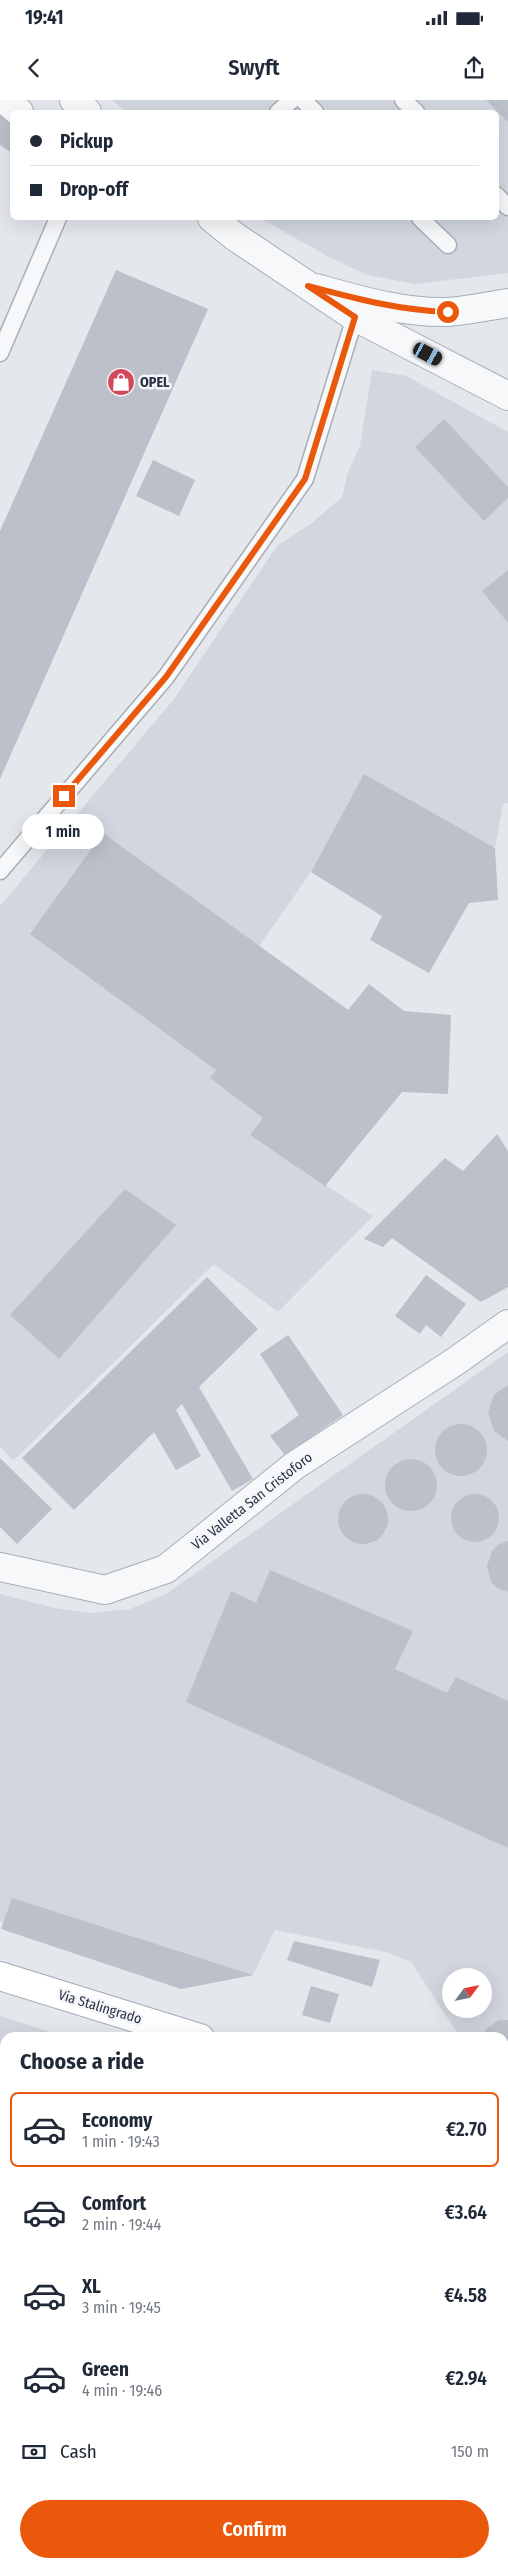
<!DOCTYPE html>
<meta charset="utf-8">
<style>
body{margin:0;font-family:"Fira Sans Condensed",sans-serif;background:#f2f2f3;color:#1f2937;height:100vh;display:flex;flex-direction:column;font-size:19px;white-space:nowrap}
*{box-sizing:border-box;margin:0}
p{font-size:16px;color:#747a83}
.icon{flex:none;width:28px;height:28px;fill:none;stroke:currentColor;stroke-width:2;stroke-linecap:round;stroke-linejoin:round}
.map{position:relative;flex:1;overflow:hidden}
.panel{position:absolute;left:0px;top:1932px;width:509px;height:536px;display:flex;flex-direction:column;background:#fff;border-radius:15px 15px 0 0;box-shadow:0 5px 20px #0002}
.panel>*{flex:none}
.banner{position:absolute;left:10px;top:10px;width:489px;height:110px;border-radius:8px;box-shadow:0 5px 20px #0002;display:grid;align-content:center;height:110px;padding:0 20px;background:#fff}
.needle{width:32px;rotate:57deg}
.buttons{position:absolute;left:442px;top:1868px;display:grid;gap:10px}
.buttons a{display:grid;place-items:center;width:50px;height:50px;border-radius:50%;background:#fff;box-shadow:0 5px 20px #0002;font-size:25px}
.end{position:absolute;width:22px;height:22px;margin:-11px;border:6px solid #ea580c;background:#fff;box-shadow:0 0 0 2px #fff}
.from{border-radius:50%}
.bubble{position:absolute;height:35px;border-radius:18px;background:#fff;box-shadow:0 5px 20px #0002;font-size:16px;font-weight:600;line-height:35px;text-align:center}
.car{position:absolute;width:15px;height:30px;margin:-15px -8px;border-radius:6px;box-shadow:0 0 4px 1px #0007;background:linear-gradient(#222 24%,#8ab4d8 0 40%,#222 0 76%,#8ab4d8 0 86%,#222 0)}
.banner b{display:flex;align-items:center;gap:18px;height:48px;font-size:19px}
.banner b+b{border-top:1px solid #e0e1e3}
.banner i{width:12px;height:12px;background:#1f2937}
ul{padding:0;list-style:none}
li{display:flex;align-items:center;gap:15px;height:75px;margin:0 10px 8px;padding:0 10px;border:2px solid transparent;border-radius:8px}
li div{flex:1}
li b{display:block;font-size:19px}
li em{font-style:normal;font-weight:600}
li.active{border-color:#ea580c}
li>.icon{width:45px;height:45px;stroke-width:1.5}
h2{padding:0 20px;font-size:22px;line-height:60px}
.pay{display:flex;align-items:center;gap:12px;height:55px;padding:0 20px;font-size:19px}
.pay p{margin-inline-start:auto}
.button{display:flex;gap:10px;margin-top:auto;padding:10px 20px}
.button a{flex:1;height:58px;border-radius:30px;background:#ea580c;color:#fff;font-size:20px;font-weight:600;line-height:58px;text-align:center}
.status{display:flex;justify-content:space-between;align-items:center;height:35px;padding:0 25px;background:#fff;direction:ltr}
.status svg{height:14px;fill:currentColor}
header{display:flex;justify-content:space-between;align-items:center;height:65px;padding:0 20px;background:#fff;font-size:22px;font-weight:600}
.map>svg:first-child{display:block}
.built{fill:#d2d6de;fill-rule:evenodd}
.building{fill:#bbc0ca}
.lines{fill:none;stroke-linecap:round;stroke-linejoin:round}
.service-casing{stroke:#a9aeb7;stroke-width:19}
.minor-casing{stroke:#a9aeb7;stroke-width:30}
.tertiary-casing{stroke:#a9aeb7;stroke-width:30}
.primary-casing{stroke:#a3abb8;stroke-width:30}
.service{stroke:#f7f8fa;stroke-width:16}
.minor{stroke:#f7f8fa;stroke-width:28}
.tertiary{stroke:#f7f8fa;stroke-width:28}
.primary{stroke:#fff;stroke-width:28}
.rail{stroke:#7d8696;stroke-width:4;stroke-dasharray:2.5 5;stroke-linecap:butt}
.route{stroke:#ea580c;stroke-width:6}
.labels{text-anchor:middle;dominant-baseline:central;stroke-width:5;stroke-linejoin:round;paint-order:stroke}
.poi-label{font-size:14px;font-weight:bold;fill:#2b3445;stroke:#f4f6f9;text-anchor:start}
.street-label{font-size:14px;fill:#2b3445;stroke:#f4f6f9}
</style>
<div class="status"><b>19:41</b><svg viewBox="0 0 49 12"><path d="M0 12V9h3v3zM5 12V6h3v6zM10 12V3h3v9zM15 12V0h3v12zM26 1h20v11H26zM47 4h2v5h-2z"/></svg></div>
<header><svg class="icon" aria-label="back" viewBox="0 0 24 24"><path d="M15 5l-7 7 7 7"/></svg>Swyft<svg class="icon" aria-label="share" viewBox="0 0 24 24"><path d="M12 15V3M7 8l5-5 5 5M5 13v7h14v-7"/></svg></header>
<div class="map">
<svg width="508" height="2468" viewBox="0 0 508 2468">
<rect width="100%" height="100%" fill="#e4e7ec"/>
<g class="built">
<path d="M112 0H508V173L415 184 367 175 329 157 260 118H496V12H127Z"/>
<path d="M372 270 406 276 508 332V703L503 704 495 748 364 675 311 772 259 846 348 910 250 1035 373 1116 278 1212 214 1164 13 1361 0 1346V806L174 599 277 446 312 423 342 397 348 372 360 346Z"/>
<path d="M508 1252V1985L504 1983V1938L460 1937 411 1862 386 1852 275 1830 253 1875 181 1889 0 1822V1494L55 1508 90 1513 130 1509 166 1494ZM451 1876H484V1909H451Z"/>
<path d="M0 1916 66 1937 5 1938V2464H504V2090L508 2092V2468H0Z"/>
</g>
<g class="building">
<path d="M486 0H508V22Z"/>
<path d="M0 10 12 21V53L0 45Z"/>
<path d="M116 170 208 209 0 679V431Z"/>
<path d="M444 319 508 387V398L484 421 415 347Z"/>
<path d="M153 360 195 380 179 416 136 396Z"/>
<path d="M508 470V523L482 491Z"/>
<path d="M364 674 495 748 498 800 469 803 429 873 370 840 382 816 311 772Z"/>
<path d="M103 733 348 910 369 884 404 911 451 915 448 994 402 992 325 1086 250 1035 263 1018 210 978 216 970 30 834Z"/>
<path d="M497 1034 508 1051V1187L481 1202 392 1138 383 1147 364 1139 445 1058 463 1071Z"/>
<path d="M125 1089 176 1125 59 1259 10 1215Z"/>
<path d="M426 1175 466 1204 441 1237 426 1225 420 1234 395 1216Z"/>
<path d="M207 1177 258 1229 199 1287 253 1379 232 1391 182 1304 176 1310 201 1356 176 1370 154 1332 74 1410 22 1358Z"/>
<path d="M288 1235 343 1315 285 1355 270 1336 299 1315 260 1254Z"/>
<path d="M508 1285V1341L494 1331 488 1313 494 1295Z"/>
<circle cx="461" cy="1350" r="26"/>
<path d="M0 1358 52 1409 17 1444 0 1427Z"/>
<circle cx="411" cy="1385" r="26"/>
<circle cx="475" cy="1418" r="24"/>
<circle cx="363" cy="1419" r="25"/>
<path d="M508 1441V1492L497 1488 491 1482 487 1466 492 1451 498 1445Z"/>
<path d="M270 1470 413 1531 395 1569 447 1593 456 1577 508 1601V1748L186 1602 231 1491 256 1503Z"/>
<path d="M12 1798 253 1875 181 1889 1 1829Z"/>
<path d="M294 1841 380 1860 372 1887 287 1860Z"/>
<path d="M311 1886 339 1894 330 1923 302 1915Z"/>
<path d="M499 1920H508V1975L504 1973V1938H482L486 1929Z"/>
</g>
<g class="lines">
<g class="service-casing">
<g id="service">
<path d="M303 0 315 12"/>
<path d="M403 0 416 12"/>
<path d="M278 12 292 0"/>
<path d="M496 95 508 107"/>
<path d="M420 118 448 145"/>
<path d="M0 253 58 118"/>
<path d="M0 771 166 577 305 379 355 217"/>
</g>
</g>
<g class="minor-casing">
<g id="minor">
<path d="M5 0 19 12"/>
<path d="M316 188C359 200 402 213 447 212 467 211 488 206 508 203"/>
<path d="M0 1467 105 1490 166 1469 294 1366 456 1261 508 1224"/>
</g>
</g>
<g class="tertiary-casing">
<g id="tertiary">
<path d="M74 0 87 12"/>
<path d="M212 118 234 136 355 217 508 296"/>
</g>
</g>
<g class="primary-casing">
<g id="primary">
<path d="M0 1876 200 1938"/>
<path d="M504 2036 508 2038"/>
</g>
</g>
<use href="#service" class="service"/>
<use href="#minor" class="minor"/>
<use href="#tertiary" class="tertiary"/>
<use href="#primary" class="primary"/>
<g class="rail">
<path d="M0 2319 5 2321"/>
<path d="M0 2354 5 2356"/>
<path d="M0 2376 5 2378"/>
<path d="M203 2464 213 2468"/>
<path d="M266 2464 276 2468"/>
<path d="M326 2464 335 2468"/>
</g>
</g>
<g class="lines">
<path class="route" d="M64 696 166 577 305 379 355 217 308 186C357 199 398 210 448 212"/>
</g>
<defs>
<g id="shop-disc" transform="scale(1.4375)"><circle r="9.5" fill="#d1495b" stroke="#f4f6f9"/><path d="M-5-2.5h2.3a2.7 3.5 0 0 1 5.4 0H5L5.5 6h-11ZM-1.5-2.5h3a1.5 2.3 0 0 0-3 0Z" fill="#fff"/></g>
</defs>
<g fill-rule="evenodd">
<use href="#shop-disc" x="121" y="282"/>
</g>
<g class="labels">
<g class="poi-label">
<text x="140" y="282">OPEL</text>
</g>
<g class="street-label">
<text transform="translate(252 1401) rotate(-38)">Via Valletta San Cristoforo</text>
<text transform="translate(100 1907) rotate(17)">Via Stalingrado</text>
</g>
</g>
</svg>
<div class="buttons">
<a><svg class="needle" viewBox="-14 -14 28 28"><path d="M0-13l5 13h-10z" fill="#e53935"/><path d="M0 13l5-13h-10z" fill="#747a83"/></svg></a>
</div>
<i class="end from" style="left:448px;top:212px"></i>
<i class="end" style="left:64px;top:696px"></i>
<div class="bubble" style="left:22px;top:714px;width:82px">1 min</div>
<i class="car" style="left:428px;top:254px;rotate:118deg"></i>
<div class="banner">
<b><i class="from"></i>Pickup</b>
<b><i></i>Drop-off</b>
</div>
<section class="panel">
<h2>Choose a ride</h2>
<ul>
<li class="active"><svg class="icon" aria-label="car" viewBox="0 0 24 24"><path d="M5 17H2v-5l4-1 3-4h7l3 4 3 1v5h-3M9 17h6M6 11h13"/><circle cx="7" cy="17" r="2"/><circle cx="17" cy="17" r="2"/></svg><div><b>Economy</b><p>1 min · 19:43</p></div><em>€2.70</em></li>
<li><svg class="icon" aria-label="car" viewBox="0 0 24 24"><path d="M5 17H2v-5l4-1 3-4h7l3 4 3 1v5h-3M9 17h6M6 11h13"/><circle cx="7" cy="17" r="2"/><circle cx="17" cy="17" r="2"/></svg><div><b>Comfort</b><p>2 min · 19:44</p></div><em>€3.64</em></li>
<li><svg class="icon" aria-label="car" viewBox="0 0 24 24"><path d="M5 17H2v-5l4-1 3-4h7l3 4 3 1v5h-3M9 17h6M6 11h13"/><circle cx="7" cy="17" r="2"/><circle cx="17" cy="17" r="2"/></svg><div><b>XL</b><p>3 min · 19:45</p></div><em>€4.58</em></li>
<li><svg class="icon" aria-label="car" viewBox="0 0 24 24"><path d="M5 17H2v-5l4-1 3-4h7l3 4 3 1v5h-3M9 17h6M6 11h13"/><circle cx="7" cy="17" r="2"/><circle cx="17" cy="17" r="2"/></svg><div><b>Green</b><p>4 min · 19:46</p></div><em>€2.94</em></li>
</ul>
<div class="pay"><svg class="icon" aria-label="cash" viewBox="0 0 24 24"><path d="M3 7h18v10H3z"/><circle cx="12" cy="12" r="2"/></svg>Cash<p>150 m</p></div>
<div class="button"><a>Confirm</a></div>
</section>
</div>
